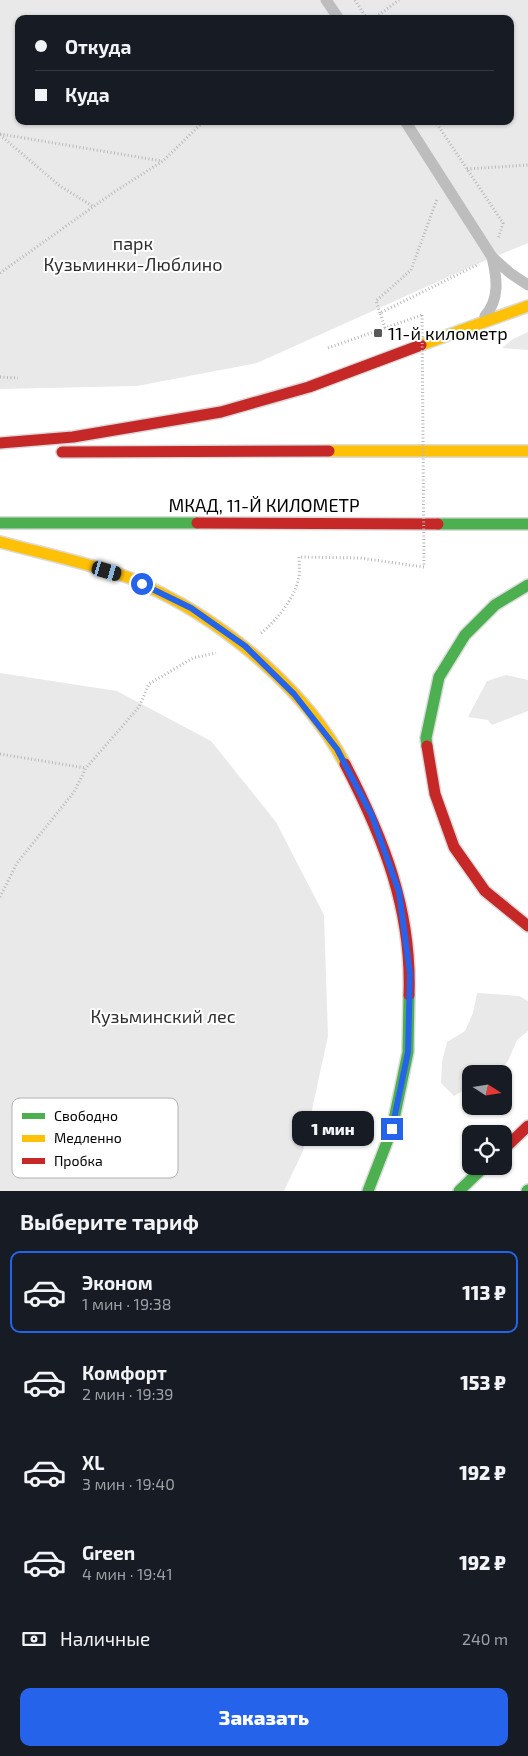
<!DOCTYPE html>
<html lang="ru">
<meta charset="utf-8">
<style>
body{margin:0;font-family:"Exo 2",sans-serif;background:#20242c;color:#f1f3f6;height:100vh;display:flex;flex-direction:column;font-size:19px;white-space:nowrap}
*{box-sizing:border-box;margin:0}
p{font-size:16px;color:#9ea1a6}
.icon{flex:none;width:28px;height:28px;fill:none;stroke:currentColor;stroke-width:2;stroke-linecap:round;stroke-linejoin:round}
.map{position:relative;height:1191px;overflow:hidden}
.side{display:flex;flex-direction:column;background:#171b24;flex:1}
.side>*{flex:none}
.hud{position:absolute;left:15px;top:15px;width:499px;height:110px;border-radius:10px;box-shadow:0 1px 4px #0004;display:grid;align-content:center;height:110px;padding:0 20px;background:#171b24}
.needle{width:32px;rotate:102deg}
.buttons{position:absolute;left:462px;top:1065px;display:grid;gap:10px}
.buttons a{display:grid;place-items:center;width:50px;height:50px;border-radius:10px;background:#171b24;box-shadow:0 1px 4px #0004;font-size:25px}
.end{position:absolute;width:22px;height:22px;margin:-11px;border:6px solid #2563eb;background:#fff;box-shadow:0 0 0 2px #fff}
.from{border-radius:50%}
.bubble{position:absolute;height:35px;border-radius:10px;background:#171b24;box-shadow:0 1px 4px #0004;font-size:16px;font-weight:800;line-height:35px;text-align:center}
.car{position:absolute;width:15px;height:30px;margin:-15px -8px;border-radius:6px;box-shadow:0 0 4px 1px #0007;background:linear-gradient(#222 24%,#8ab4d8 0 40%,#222 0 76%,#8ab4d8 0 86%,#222 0)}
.hud b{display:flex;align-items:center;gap:18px;height:48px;font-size:19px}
.hud b+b{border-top:1px solid #363941}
.hud i{width:12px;height:12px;background:#f1f3f6}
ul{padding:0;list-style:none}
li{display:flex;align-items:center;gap:15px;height:82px;margin:0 10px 8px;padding:0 10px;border:2px solid transparent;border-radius:10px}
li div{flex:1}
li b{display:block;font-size:19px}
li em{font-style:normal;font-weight:800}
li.active{border-color:#2563eb}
li>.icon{width:45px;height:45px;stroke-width:1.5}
h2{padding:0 20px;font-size:22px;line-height:60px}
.pay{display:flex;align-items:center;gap:12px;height:55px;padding:0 20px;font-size:19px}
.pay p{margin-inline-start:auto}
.button{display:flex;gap:10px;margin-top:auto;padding:10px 20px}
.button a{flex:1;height:58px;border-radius:10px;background:#2563eb;color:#fff;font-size:20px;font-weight:800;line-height:58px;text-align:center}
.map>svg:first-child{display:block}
.green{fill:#e9e9e9;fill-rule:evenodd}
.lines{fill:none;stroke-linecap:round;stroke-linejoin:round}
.fast-casing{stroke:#dbdbdb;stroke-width:14}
.slow-casing{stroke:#dbdbdb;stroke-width:14}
.jam-casing{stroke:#dbdbdb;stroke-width:14}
.path{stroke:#b8b8b8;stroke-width:3;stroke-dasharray:1 2.5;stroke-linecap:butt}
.lane{stroke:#bdbdbd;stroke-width:11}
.fast{stroke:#4caf50;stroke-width:11}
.slow{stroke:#ffc107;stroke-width:11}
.jam{stroke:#c62828;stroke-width:11}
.path-bridge{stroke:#b8b8b8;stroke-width:3;stroke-dasharray:1 2.5;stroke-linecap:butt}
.route{stroke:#2563eb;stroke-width:6}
.poi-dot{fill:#595959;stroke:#fff;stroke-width:2}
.labels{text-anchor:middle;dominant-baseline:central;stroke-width:4;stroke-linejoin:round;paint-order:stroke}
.park-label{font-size:18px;fill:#2e2e2e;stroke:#fff}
.poi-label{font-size:18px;fill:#000;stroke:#fff;text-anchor:start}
.street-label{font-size:18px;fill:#000;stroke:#fff}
.key{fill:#fff;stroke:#b2b2b2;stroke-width:1}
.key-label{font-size:14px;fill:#000}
</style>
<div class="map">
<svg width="528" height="1191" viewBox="0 0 528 1191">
<rect width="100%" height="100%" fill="#fff"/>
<g class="green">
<path d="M0 0H528V243L477 264 257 363 137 386 0 389ZM19 19H510V121H19Z"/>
<path d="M528 332V350L502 348 513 339Z"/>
<path d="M0 673 117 691 211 741 276 822 324 915 328 1036 303 1151 284 1191H0Z"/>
<path d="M506 675 528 680V711L492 725 488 720 468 717 487 681Z"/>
<path d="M477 993 519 996 528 1001V1031L517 1040 508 1061 497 1074H471V1086L454 1096 441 1083 442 1062 447 1042 465 1031 473 1013Z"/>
</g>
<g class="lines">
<g class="fast-casing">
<g id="fast">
<path d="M0 523H197"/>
<path d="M438 524H528"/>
<path d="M427 746 426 738 439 677 465 635 495 605 528 585"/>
<path d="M368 1191 392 1129 408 1052 409 995"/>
<path d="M459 1191 485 1166"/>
<path d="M527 1191 528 1190"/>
</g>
</g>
<g class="slow-casing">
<g id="slow">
<path d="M421 345 528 306"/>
<path d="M329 451H528"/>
<path d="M0 542C41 553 84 562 124 576 136 579 147 587 159 592 230 627 307 692 345 764"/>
</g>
</g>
<g class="jam-casing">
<g id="jam">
<path d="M0 443 73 437 221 412 309 387 421 345"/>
<path d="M62 452 329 451"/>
<path d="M197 523 438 524"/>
<path d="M427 746 435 794 454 847 485 891 528 926"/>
<path d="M345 764C384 839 412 910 409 995"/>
<path d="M504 1149 528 1126"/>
</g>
</g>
<g class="path">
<path d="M355 0 367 19"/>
<path d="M373 19 399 0"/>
<path d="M435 121 503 223 498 239"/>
<path d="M0 134 162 161"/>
<path d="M0 135 60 186 94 207"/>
<path d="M467 169 528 165"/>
<path d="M0 273 114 192 163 161 204 121"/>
<path d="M380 313 376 301 411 270 437 199"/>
<path d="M385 328 380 313 479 264"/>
<path d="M328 348 422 315"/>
<path d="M0 377 18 378"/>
<path d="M261 633C277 620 295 598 299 577 300 570 299 563 299 557L360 558 424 567"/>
<path d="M0 754 86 768"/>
<path d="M0 897 17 863 74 792 86 768 139 707 149 684 193 658 216 653"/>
</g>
<g class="lane">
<path d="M326 0 339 19"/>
<path d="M405 121 492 257 510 273 528 285"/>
<path d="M485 316C500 299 497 278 492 257"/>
</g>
<use href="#fast" class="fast"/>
<use href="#slow" class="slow"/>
<use href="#jam" class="jam"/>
<path class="path-bridge" d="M422 315 424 567"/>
</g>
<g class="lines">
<path class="route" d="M142 584 191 608 245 646 294 694 337 749 372 816 399 892 410 974 408 1052 392 1129"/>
</g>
<rect class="poi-dot" x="373" y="328" width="10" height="10" rx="2.5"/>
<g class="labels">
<g class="park-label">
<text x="133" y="243">парк<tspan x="133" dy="21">Кузьминки-Люблино</tspan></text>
<text x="163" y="1016">Кузьминский лес</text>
</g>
<g class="poi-label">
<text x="388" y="333">11-й километр</text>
</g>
<g class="street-label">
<text x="264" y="505">МКАД, 11-Й КИЛОМЕТР</text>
</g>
</g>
<rect x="12" y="1098" width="166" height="80" rx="8" class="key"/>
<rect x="22" y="1113" width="23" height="6" fill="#4caf50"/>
<rect x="22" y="1135" width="23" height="7" fill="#ffc107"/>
<rect x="22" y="1158" width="23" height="6" fill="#c62828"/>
<g class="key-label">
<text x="54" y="1121">Свободно</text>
<text x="54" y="1143">Медленно</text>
<text x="54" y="1166">Пробка</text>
</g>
</svg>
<div class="buttons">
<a><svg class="needle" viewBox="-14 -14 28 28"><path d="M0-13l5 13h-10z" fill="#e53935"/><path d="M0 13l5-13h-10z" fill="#9ea1a6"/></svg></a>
<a><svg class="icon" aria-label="locate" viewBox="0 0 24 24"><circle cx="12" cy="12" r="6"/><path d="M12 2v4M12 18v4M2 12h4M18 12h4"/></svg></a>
</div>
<i class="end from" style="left:142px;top:584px"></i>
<i class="end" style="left:392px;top:1129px"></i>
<div class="bubble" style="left:292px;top:1111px;width:82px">1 мин</div>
<i class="car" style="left:107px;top:571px;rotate:106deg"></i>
<div class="hud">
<b><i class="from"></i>Откуда</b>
<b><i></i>Куда</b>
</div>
</div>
<section class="side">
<h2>Выберите тариф</h2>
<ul>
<li class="active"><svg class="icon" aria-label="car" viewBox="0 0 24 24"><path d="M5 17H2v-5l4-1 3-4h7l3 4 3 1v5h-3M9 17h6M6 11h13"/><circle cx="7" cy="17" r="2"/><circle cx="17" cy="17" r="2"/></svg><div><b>Эконом</b><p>1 мин · 19:38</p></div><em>113 ₽</em></li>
<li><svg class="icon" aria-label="car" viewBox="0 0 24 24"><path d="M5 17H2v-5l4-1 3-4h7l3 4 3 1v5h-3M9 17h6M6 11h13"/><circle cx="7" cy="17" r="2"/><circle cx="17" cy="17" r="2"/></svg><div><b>Комфорт</b><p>2 мин · 19:39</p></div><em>153 ₽</em></li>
<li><svg class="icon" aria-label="car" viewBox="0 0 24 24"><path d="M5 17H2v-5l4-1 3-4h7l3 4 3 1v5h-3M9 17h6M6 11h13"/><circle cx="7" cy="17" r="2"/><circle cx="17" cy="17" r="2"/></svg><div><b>XL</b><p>3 мин · 19:40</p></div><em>192 ₽</em></li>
<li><svg class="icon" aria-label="car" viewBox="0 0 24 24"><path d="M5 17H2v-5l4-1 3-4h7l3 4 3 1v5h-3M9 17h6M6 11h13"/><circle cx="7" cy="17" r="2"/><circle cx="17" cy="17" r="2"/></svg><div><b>Green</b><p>4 мин · 19:41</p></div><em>192 ₽</em></li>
</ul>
<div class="pay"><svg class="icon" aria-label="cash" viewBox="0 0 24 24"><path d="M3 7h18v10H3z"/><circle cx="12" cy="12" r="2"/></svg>Наличные<p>240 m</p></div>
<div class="button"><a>Заказать</a></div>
</section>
